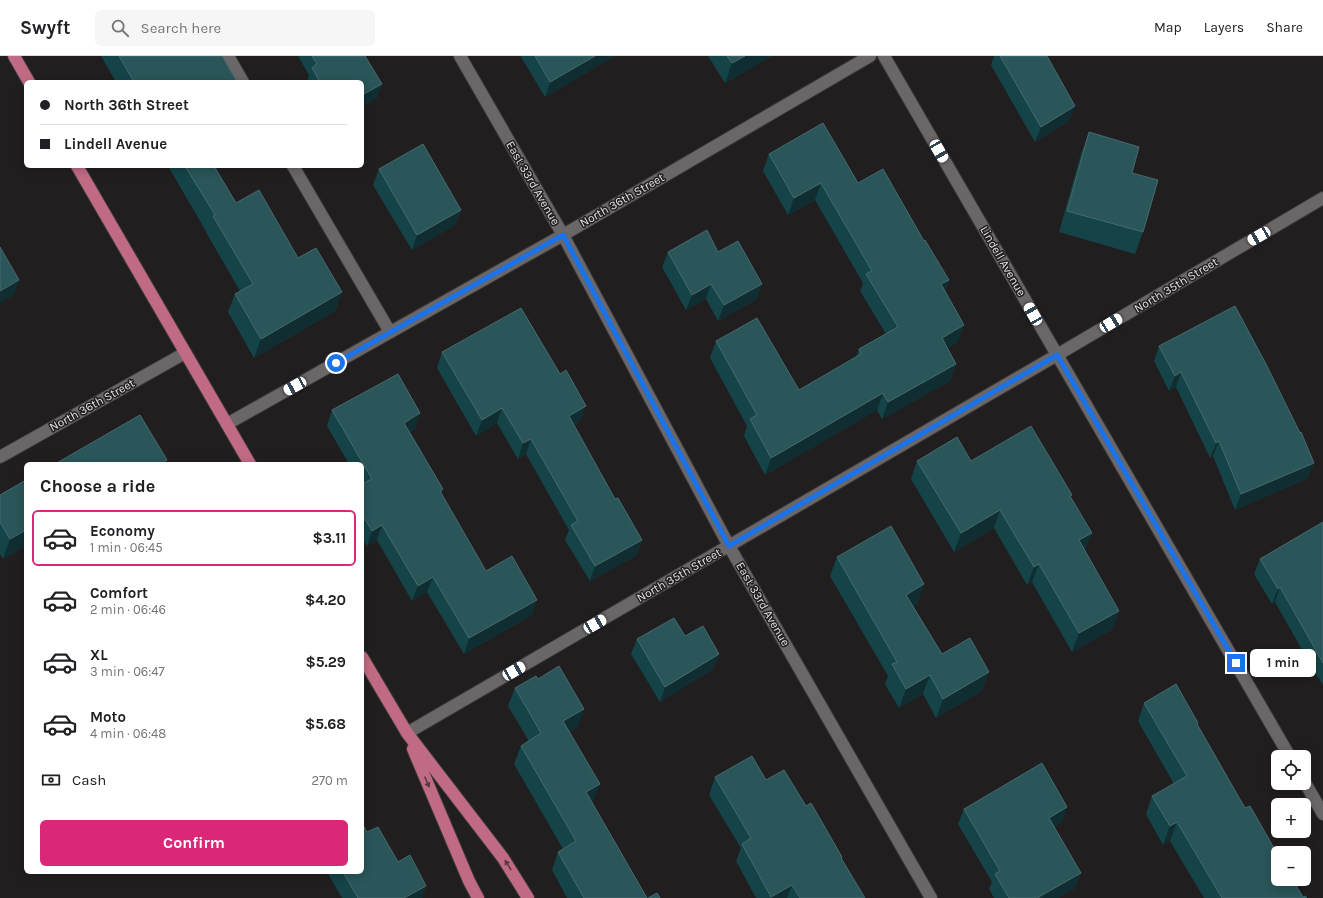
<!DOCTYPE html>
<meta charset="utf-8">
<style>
body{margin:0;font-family:Karla,sans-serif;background:#f6f6f6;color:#202124;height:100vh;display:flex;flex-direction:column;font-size:15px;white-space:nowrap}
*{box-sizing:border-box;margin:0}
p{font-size:13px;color:#757577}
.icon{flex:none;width:22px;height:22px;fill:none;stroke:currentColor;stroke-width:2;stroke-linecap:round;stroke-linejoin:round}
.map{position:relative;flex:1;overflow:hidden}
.side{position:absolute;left:24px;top:406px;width:340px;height:412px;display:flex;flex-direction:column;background:#fff;border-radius:6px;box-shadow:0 2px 10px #0003}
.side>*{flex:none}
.hud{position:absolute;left:24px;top:24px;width:340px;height:88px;border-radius:6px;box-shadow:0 2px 10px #0003;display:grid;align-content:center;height:88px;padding:0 16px;background:#fff}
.fabs{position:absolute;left:1271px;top:694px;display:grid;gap:8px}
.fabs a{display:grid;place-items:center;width:40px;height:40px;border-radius:6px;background:#fff;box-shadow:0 2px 10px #0003;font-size:20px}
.end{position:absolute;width:18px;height:18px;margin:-9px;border:5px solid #1a73e8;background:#fff;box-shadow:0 0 0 2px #fff}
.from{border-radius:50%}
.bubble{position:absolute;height:28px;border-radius:6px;background:#fff;box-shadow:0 2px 10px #0003;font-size:13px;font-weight:700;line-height:28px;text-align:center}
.car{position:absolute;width:12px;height:24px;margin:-12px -6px;border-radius:5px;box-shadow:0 0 3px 1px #0007;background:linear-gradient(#fff 24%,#345 0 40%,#fff 0 76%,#345 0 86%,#fff 0)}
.hud b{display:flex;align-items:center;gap:14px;height:38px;font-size:15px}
.hud b+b{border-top:1px solid #e0e0e0}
.hud i{width:10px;height:10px;background:#202124}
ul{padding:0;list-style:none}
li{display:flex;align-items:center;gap:12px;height:56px;margin:0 8px 6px;padding:0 8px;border:2px solid transparent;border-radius:6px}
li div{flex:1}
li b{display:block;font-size:15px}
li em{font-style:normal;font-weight:700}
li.active{border-color:#db2777}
li>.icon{width:36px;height:36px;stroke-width:1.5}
h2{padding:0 16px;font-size:18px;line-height:48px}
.pay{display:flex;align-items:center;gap:10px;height:44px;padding:0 16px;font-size:15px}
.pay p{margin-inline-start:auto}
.action{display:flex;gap:8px;margin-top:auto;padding:8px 16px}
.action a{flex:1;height:46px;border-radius:6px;background:#db2777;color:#fff;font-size:16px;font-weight:700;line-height:46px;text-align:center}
header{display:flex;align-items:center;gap:24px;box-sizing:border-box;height:56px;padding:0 20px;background:#fff;border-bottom:1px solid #e0e0e0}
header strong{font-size:19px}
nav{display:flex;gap:22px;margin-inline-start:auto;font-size:14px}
.search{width:280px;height:36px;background:#f6f6f6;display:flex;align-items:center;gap:10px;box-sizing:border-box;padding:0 14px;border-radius:6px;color:#757577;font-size:15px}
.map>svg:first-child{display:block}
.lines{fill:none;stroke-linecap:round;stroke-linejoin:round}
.minor-casing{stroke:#3a3839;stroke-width:14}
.major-casing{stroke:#3a3839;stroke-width:14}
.minor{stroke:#6b6768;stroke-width:12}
.major{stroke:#c06b83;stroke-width:12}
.wall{fill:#144448}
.shaded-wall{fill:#102e31}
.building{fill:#2a5559;stroke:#476a6e}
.oneway{fill:#593942}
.route{stroke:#1a73e8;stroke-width:5}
.labels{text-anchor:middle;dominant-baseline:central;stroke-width:3;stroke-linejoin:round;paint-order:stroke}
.street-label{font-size:12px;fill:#e2e0e1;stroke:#211e1f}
</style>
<header>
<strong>Swyft</strong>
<div class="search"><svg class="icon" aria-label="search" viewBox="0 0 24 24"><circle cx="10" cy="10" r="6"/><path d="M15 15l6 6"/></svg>Search here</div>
<nav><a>Map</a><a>Layers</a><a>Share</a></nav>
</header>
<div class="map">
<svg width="1323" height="842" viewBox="0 0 1323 842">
<rect width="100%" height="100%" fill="#211e1f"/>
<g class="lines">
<g class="minor-casing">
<g id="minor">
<path d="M228 0 243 26"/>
<path d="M460 0 563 179 729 490 931 842"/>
<path d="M884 0 1290 701"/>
<path d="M293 110 390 276"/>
<path d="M227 368 563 179 870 0"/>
<path d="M0 401 185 297"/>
<path d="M407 677 1057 299 1323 142"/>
<path d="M1304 725 1323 758"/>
</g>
</g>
<g class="major-casing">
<g id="major">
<path d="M14 0 29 26"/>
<path d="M77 110 250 408"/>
<path d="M362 601 407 677 503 802 528 842"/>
<path d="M413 693 469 825 478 842"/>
</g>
</g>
<use href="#minor" class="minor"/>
<use href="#major" class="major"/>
</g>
<g class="wall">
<path d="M101 0H222L237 26H116Z"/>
<path d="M298 0H365L382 28 376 43 362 26H307L309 19Z"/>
<path d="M522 0H615L545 41 521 1Z"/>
<path d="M708 0H772L725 27Z"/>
<path d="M994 0H1047L1069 65 1035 86 991 9Z"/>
<path d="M1089 76 1132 117 1143 176 1135 198 1059 176 1081 98Z"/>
<path d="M769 98 858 127 924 185 949 224 945 235 958 286 947 292 956 308 950 325 882 363 877 354 765 419 744 380 747 370 710 302 716 285 799 334 856 301 859 293 886 278 860 235 863 227 815 144 788 159 763 115Z"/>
<path d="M168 110H222L216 114 236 147 298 202 342 236 335 255 254 302 228 256 235 238 240 235 207 178V177Z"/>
<path d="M379 113 461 154 455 169 412 194 373 129Z"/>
<path d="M668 196H718L757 243 718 265 706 243 686 254 662 211Z"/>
<path d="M1159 290 1308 422 1235 454 1213 400 1210 402 1176 331 1169 335 1154 305Z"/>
<path d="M442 296 580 365 574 369 615 443 642 484 637 499 590 525 565 484 569 474 526 398 518 403 497 367 476 380 437 312Z"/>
<path d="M332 354 420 357 415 373 410 376 443 433 441 438 486 515 532 559 464 598 427 536 412 545 377 484 367 490 362 482V408H349L327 370Z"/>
<path d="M917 405H971L1071 442 1085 495 1113 573 1072 596 1032 526 1027 529 994 472 954 496 911 423Z"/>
<path d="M0 439 26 490 3 503 0 498Z"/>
<path d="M1323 466V629L1318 621V622L1275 546 1272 548 1254 518 1260 503Z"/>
<path d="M837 501 924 528 917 548 913 550 942 598 982 635 936 662 923 638 899 652 885 628 888 620 830 520Z"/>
<path d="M685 580 719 598 713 613 660 646 631 598 637 583Z"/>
<path d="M538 623 584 653 577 671 569 676 593 746 592 747 647 842H567L552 814 558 796 563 793 514 708 521 690 529 685 508 650 515 632Z"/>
<path d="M1144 647 1198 667 1197 670 1245 752 1303 841 1307 842H1204L1170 785 1163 789 1146 758 1152 740 1174 728 1138 665Z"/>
<path d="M715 721 766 724 806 750 842 801V803L865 842H756L736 805 741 792 709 739Z"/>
<path d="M1067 751 1062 766 1054 771 1081 817 1075 832 1058 842H994L989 833 992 826 958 768 964 753Z"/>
<path d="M367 776 398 806 426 830 422 842H342L327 816H362Z"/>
</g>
<g class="shaded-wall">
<path d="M595 0H615L545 41 550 26Z"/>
<path d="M745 0H772L725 27 732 7Z"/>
<path d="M382 28 376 43 362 51V39Z"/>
<path d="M1075 50 1069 65 1035 86 1041 71Z"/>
<path d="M207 110H222L203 122Z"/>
<path d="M821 127 815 144 788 159 794 142Z"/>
<path d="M461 154 455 169 412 194 417 179Z"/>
<path d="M19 224 14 239 0 247V235Z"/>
<path d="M949 224 942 241 941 228Z"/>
<path d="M711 228 706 243 686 254 692 239Z"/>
<path d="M762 228 757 243 718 265 724 249Z"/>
<path d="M342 236 335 255 254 302 261 283Z"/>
<path d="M964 269 958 286 935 298 942 282Z"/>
<path d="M956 308 950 325 882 363 888 346Z"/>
<path d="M1181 316 1176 331 1169 335 1175 320Z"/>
<path d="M883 337 877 354 765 419 771 402Z"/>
<path d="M586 350 580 365 563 375 569 360Z"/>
<path d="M502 352 497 367 476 380 482 364Z"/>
<path d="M420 357 415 373 399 382 404 367Z"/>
<path d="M531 383 526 398 518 403 523 387Z"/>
<path d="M1219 385 1213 400 1210 402 1216 387Z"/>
<path d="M167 404 165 408H160Z"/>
<path d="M1314 407 1308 422 1235 454 1241 438Z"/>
<path d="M1000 454 994 472 954 496 961 477Z"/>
<path d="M382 469 377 484 367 490 372 475Z"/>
<path d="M26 474V490L3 503 10 483Z"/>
<path d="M1092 477 1085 495 1079 484Z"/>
<path d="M642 484 637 499 590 525 595 510Z"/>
<path d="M1039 508 1032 526 1027 529 1034 511Z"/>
<path d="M433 521 427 536 412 545 418 530Z"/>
<path d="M924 528 917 548 899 558 906 539Z"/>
<path d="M1280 531 1275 546 1272 548 1278 533Z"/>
<path d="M537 544 532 559 464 598 469 582Z"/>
<path d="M1119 555 1113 573 1072 596 1079 577Z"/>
<path d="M719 598 713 613 660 646 665 631Z"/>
<path d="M989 616 982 635 936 662 943 643Z"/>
<path d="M930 619 923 638 899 652 906 633Z"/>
<path d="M584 653 577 671 556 683 563 665Z"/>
<path d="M600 728 593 746 579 755 586 736Z"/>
<path d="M1067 751 1062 766 1043 777 1049 762Z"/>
<path d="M1177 766 1170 785 1163 789 1170 770Z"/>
<path d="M1081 817 1075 832 1058 842H1037Z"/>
<path d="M792 829 787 842H771V841Z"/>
<path d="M426 830 422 842H404Z"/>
</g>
<g class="building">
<path d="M119 0H222L237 26H134Z"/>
<path d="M312 0H365L382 28 362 39V26H320L312 12 317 8Z"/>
<path d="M535 0H595L550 26Z"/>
<path d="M727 0H745L732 7Z"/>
<path d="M1000 0H1047L1075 50 1041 71Z"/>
<path d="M823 67 858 127 883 113 924 185 925 184 949 224 941 228 964 269 942 282 956 308 888 346 883 337 771 402 750 363 757 359 716 285 757 262 799 334 861 298 859 293 898 271 866 218 872 215 821 127 794 142 769 98Z"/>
<path d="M1089 76 1139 91 1132 117 1158 124 1143 176 1067 155Z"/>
<path d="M423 88 461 154 417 179 379 113Z"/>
<path d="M185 110H214L236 147 259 134 298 202 316 192 342 236 261 283 235 238 253 228 213 160 215 159Z"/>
<path d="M707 174 718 196 738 185 762 228 724 249 711 228 692 239 668 196Z"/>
<path d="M0 191 19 224 0 235Z"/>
<path d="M1235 250 1267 310 1300 377 1301 376 1314 407 1241 438 1219 385 1216 387 1181 316 1175 320 1159 290Z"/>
<path d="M521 252 560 318 566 314 586 350 569 360 615 443 618 442 642 484 595 510 571 469 578 465 531 383 523 387 502 352 482 364 442 296Z"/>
<path d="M398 318 420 357 404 367 443 433 440 435 486 515 512 500 537 544 469 582 433 521 418 530 382 469 372 475 362 458V428L372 423 332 354Z"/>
<path d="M140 359 167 404 160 408H55Z"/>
<path d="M1031 370 1072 439 1070 440 1092 477 1079 484 1119 555 1079 577 1039 508 1034 511 1000 454 961 477 917 405 957 381 971 405Z"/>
<path d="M26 424V474L10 483 0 466V439Z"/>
<path d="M1323 466V607L1280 531 1278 533 1260 503Z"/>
<path d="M891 470 924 528 906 539 942 598 970 582 989 616 943 643 930 619 906 633 892 608 897 606 837 501Z"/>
<path d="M674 562 685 580 703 570 719 598 665 631 637 583Z"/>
<path d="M559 610 584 653 563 665 600 728 586 736 647 842H584L558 796 576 785 521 690 541 677 515 632 536 620 538 623Z"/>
<path d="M1176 628 1198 667 1197 668 1245 752 1250 750 1278 799V823H1292L1303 841 1305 840 1307 842H1222L1177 766 1170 770 1152 740 1187 720 1144 647Z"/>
<path d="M752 700 766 724 784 714 806 750 811 747 842 801 841 802 865 842H800L792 829 771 841 742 788 751 782 715 721Z"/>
<path d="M1042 707 1067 751 1049 762 1081 817 1037 842H1009L995 818 1000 815 964 753Z"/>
<path d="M362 767 367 776 378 771 398 806 410 799 426 830 404 842H358L343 816H362Z"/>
<path d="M657 837 660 842H648Z"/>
</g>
<defs><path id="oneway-solid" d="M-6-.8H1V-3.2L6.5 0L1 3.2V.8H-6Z"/></defs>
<g class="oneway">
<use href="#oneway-solid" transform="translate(427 726) rotate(67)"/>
<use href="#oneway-solid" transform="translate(508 809) rotate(-122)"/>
</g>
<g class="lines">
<path class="route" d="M336 307 563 179 729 490 1057 299 1236 607"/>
</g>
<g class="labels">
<g class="street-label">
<text transform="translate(533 127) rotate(60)">East 33rd Avenue</text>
<text transform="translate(622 144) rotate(-30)">North 36th Street</text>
<text transform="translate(1003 205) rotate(60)">Lindell Avenue</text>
<text transform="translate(1176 229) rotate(-31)">North 35th Street</text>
<text transform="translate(92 349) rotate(-29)">North 36th Street</text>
<text transform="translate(679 519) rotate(-30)">North 35th Street</text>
<text transform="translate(763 548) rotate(60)">East 33rd Avenue</text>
</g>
</g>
</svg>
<div class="fabs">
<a><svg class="icon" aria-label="locate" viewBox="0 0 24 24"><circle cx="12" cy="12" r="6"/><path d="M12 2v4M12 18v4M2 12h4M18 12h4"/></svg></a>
<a>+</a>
<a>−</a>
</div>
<i class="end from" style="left:336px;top:307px"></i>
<i class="end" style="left:1236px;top:607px"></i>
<div class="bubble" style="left:1250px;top:593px;width:66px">1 min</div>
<i class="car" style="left:939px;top:95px;rotate:150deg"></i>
<i class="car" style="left:1259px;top:180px;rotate:240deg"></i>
<i class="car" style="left:1033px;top:258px;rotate:330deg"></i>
<i class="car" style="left:1111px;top:267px;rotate:59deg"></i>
<i class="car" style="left:295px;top:330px;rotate:241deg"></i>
<i class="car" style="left:595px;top:568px;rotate:60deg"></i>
<i class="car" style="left:514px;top:615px;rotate:60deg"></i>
<div class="hud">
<b><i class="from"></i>North 36th Street</b>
<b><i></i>Lindell Avenue</b>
</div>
<section class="side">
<h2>Choose a ride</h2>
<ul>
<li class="active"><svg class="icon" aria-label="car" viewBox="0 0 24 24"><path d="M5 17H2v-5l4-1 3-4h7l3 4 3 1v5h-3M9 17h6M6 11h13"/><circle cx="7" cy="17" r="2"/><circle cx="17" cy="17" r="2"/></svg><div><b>Economy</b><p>1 min · 06:45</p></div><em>$3.11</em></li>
<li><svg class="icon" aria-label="car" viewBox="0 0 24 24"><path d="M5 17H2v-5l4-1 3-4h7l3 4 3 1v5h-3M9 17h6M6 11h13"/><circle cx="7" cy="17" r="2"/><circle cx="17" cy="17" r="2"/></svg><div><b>Comfort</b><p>2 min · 06:46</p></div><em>$4.20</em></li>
<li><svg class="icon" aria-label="car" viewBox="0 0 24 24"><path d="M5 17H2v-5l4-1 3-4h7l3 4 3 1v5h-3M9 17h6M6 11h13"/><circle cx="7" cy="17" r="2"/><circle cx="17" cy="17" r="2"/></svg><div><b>XL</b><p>3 min · 06:47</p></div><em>$5.29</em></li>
<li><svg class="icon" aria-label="car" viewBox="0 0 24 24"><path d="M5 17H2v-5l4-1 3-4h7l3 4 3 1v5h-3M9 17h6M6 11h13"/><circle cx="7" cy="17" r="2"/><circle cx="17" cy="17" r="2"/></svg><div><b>Moto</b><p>4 min · 06:48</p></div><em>$5.68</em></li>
</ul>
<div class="pay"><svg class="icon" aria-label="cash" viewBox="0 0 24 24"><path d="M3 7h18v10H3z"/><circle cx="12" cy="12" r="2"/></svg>Cash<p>270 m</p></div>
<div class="action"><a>Confirm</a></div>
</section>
</div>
